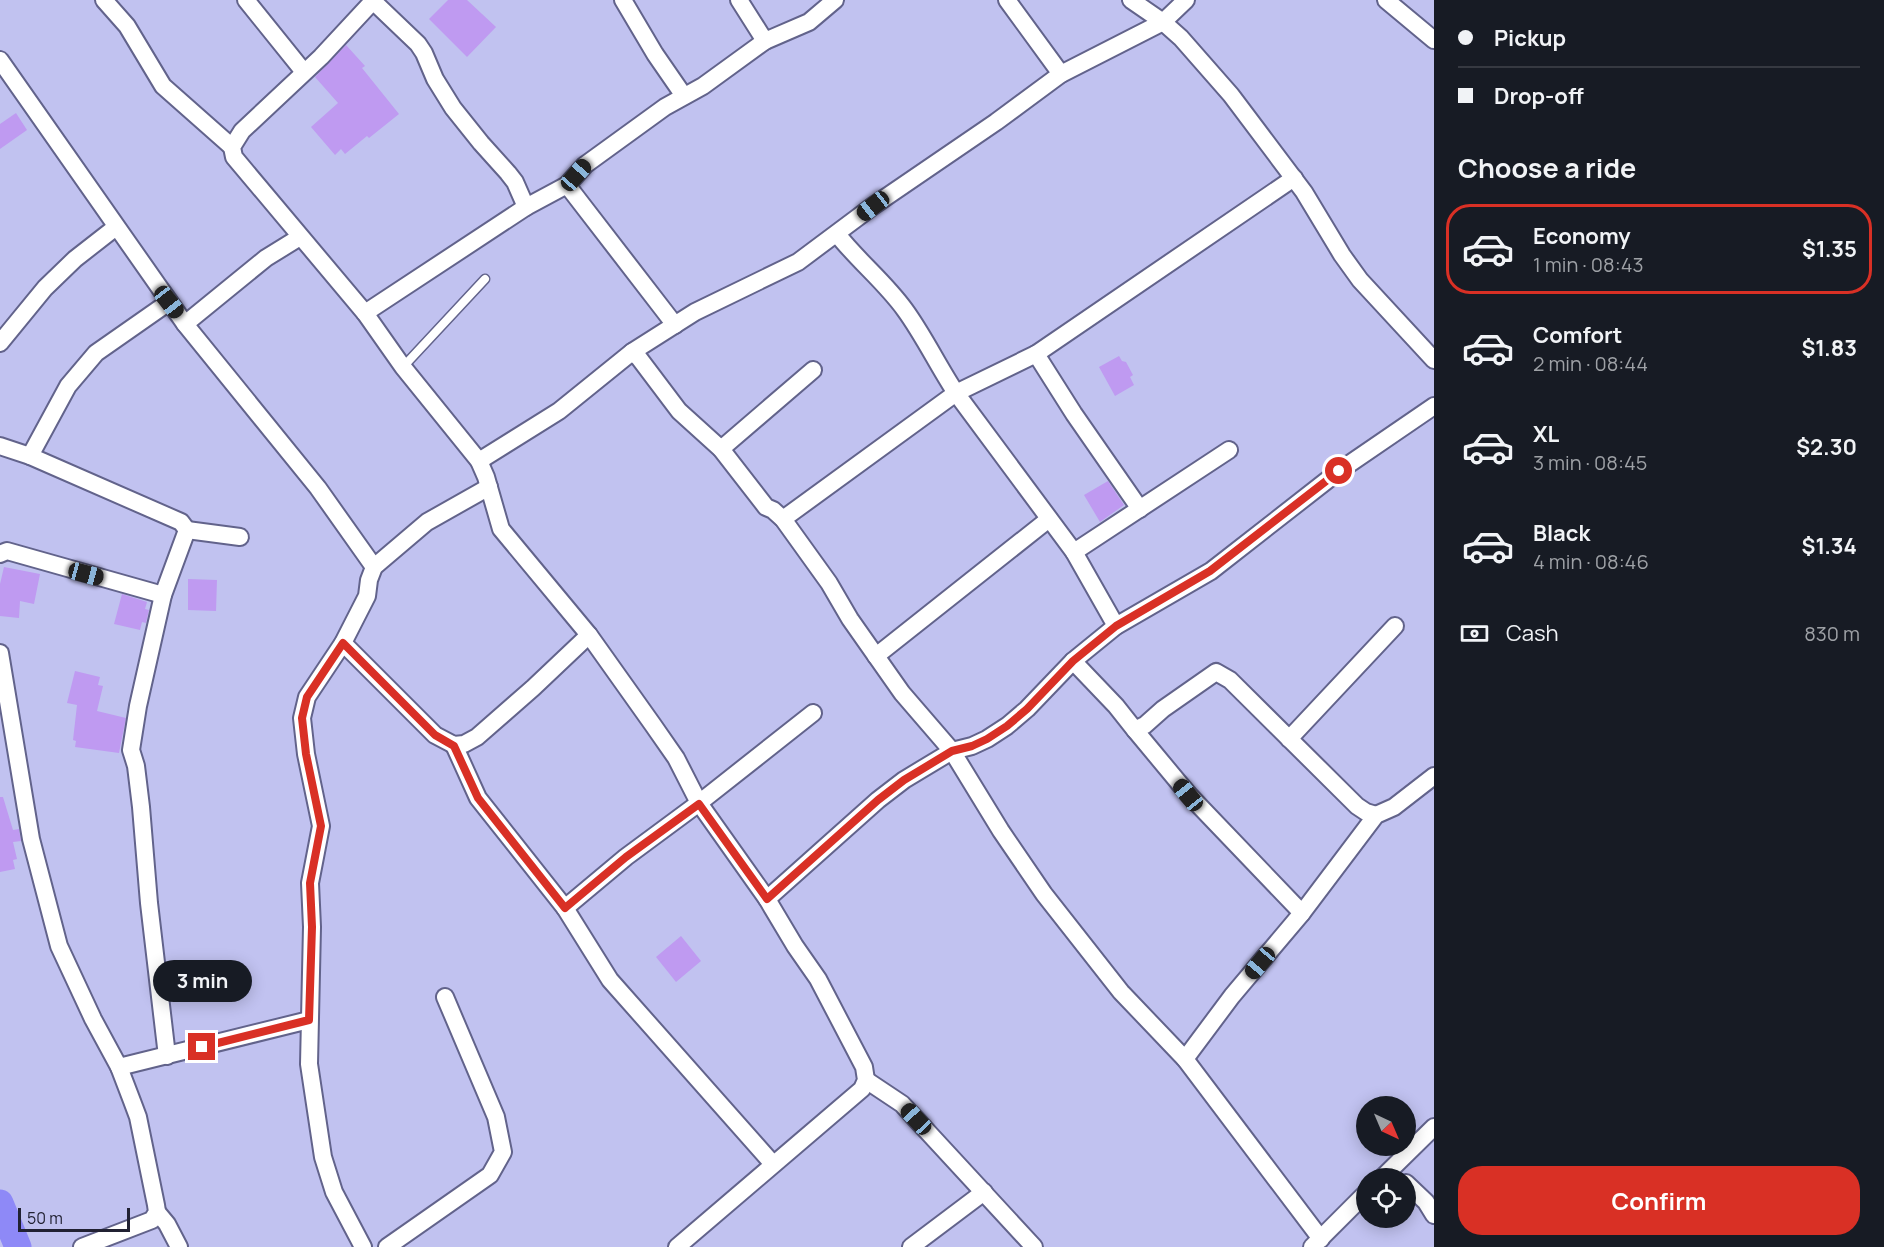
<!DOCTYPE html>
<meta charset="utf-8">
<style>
body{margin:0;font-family:Manrope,sans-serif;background:#20242c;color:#f1f3f6;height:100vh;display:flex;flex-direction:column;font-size:22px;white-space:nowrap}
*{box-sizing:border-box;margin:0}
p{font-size:20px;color:#9ea1a6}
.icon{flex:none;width:33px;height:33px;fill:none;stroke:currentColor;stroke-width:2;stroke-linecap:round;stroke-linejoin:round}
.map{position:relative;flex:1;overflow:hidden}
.sheet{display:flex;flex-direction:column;background:#171b24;width:450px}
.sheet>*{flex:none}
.hud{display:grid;align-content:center;height:132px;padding:0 24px;background:#171b24}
.needle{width:39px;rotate:136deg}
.controls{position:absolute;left:1356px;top:1096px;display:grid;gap:12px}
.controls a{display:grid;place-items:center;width:60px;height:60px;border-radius:50%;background:#171b24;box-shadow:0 3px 15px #0003;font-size:30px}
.scale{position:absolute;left:18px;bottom:15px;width:112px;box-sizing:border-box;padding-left:6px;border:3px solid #212132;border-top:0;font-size:16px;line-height:21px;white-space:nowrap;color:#212132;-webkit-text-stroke:4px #c1c2f0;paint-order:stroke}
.end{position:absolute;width:27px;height:27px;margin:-14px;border:8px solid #d93025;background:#fff;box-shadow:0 0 0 3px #fff}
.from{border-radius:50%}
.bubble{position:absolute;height:42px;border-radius:21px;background:#171b24;box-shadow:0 3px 15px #0003;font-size:20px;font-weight:700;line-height:42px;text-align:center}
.car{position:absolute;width:18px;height:36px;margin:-18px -9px;border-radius:8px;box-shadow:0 0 4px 2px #0007;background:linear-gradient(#222 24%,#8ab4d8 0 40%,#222 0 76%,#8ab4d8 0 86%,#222 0)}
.hud b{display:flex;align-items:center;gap:21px;height:57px;font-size:22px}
.hud b+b{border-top:2px solid #363941}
.hud i{width:15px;height:15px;background:#f1f3f6}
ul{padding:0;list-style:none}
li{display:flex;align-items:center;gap:18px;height:90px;margin:0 12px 9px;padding:0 12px;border:3px solid transparent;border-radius:24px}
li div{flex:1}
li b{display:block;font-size:22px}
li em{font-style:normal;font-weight:700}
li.on{border-color:#d93025}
li>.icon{width:54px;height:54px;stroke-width:1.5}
h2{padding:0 24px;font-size:27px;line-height:72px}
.pay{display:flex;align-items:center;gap:15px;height:66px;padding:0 24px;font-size:22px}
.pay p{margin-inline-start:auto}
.action{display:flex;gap:12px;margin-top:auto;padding:12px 24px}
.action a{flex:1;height:69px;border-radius:24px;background:#d93025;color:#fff;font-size:24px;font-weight:700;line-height:69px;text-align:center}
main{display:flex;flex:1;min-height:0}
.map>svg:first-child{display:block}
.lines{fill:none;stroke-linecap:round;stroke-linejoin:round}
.river{stroke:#8e89f7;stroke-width:27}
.building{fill:#bf9af1}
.service-casing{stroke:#62638b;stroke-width:11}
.minor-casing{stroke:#62638b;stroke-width:20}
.service{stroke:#fff;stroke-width:8}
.minor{stroke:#fff;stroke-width:16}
.route{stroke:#d93025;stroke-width:8}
</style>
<main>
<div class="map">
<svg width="1434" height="1247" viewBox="0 0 1434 1247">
<rect width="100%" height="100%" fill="#c1c2f0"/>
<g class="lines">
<path class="river" d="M0 1203 18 1247"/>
</g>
<g class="building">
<path d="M448 0H467L496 27 467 57 429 19Z"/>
<path d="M346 45 365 66 362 68 399 114 369 138 367 136 345 154 341 149 335 155 311 127 338 103 315 77Z"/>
<path d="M16 113 27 130 0 149V124Z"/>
<path d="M1119 356 1122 361 1126 362 1133 375 1130 377 1134 385 1115 396 1099 367Z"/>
<path d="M1108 481 1124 505 1100 522 1084 495Z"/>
<path d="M4 567 40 574 34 604 20 601 19 618 0 616V584Z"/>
<path d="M188 579 217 580 216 611 188 610Z"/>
<path d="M122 594 147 602 145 609 149 610 146 623 142 622 140 630 114 624Z"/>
<path d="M75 671 100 677 98 685 103 686 97 711 126 718 119 753 75 747 76 741 73 740 77 705 67 703Z"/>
<path d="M0 797H3L13 830 19 829 21 841 13 842 17 859 13 860 15 869 0 872Z"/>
<path d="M681 936 701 961 676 982 656 957Z"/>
</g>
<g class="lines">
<g class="service-casing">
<path id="service" d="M403 367 485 279"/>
</g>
<g class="minor-casing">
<g id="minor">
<path d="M104 0 127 26 163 86 232 147"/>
<path d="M246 0 304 72"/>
<path d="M372 0 373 1 321 57 242 131 232 147 234 157 365 313 403 367 479 461 486 477 501 529 589 635 653 725 676 758 699 803 767 899"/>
<path d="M623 0 655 54 684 96"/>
<path d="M739 0 765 41"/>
<path d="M1007 0 1061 74"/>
<path d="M1131 0 1163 22 1181 38 1231 95 1304 192 1342 255 1360 280 1434 360"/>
<path d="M1386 0 1434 40"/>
<path d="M373 1 418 44 424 53 435 79 453 108 481 143 508 173 515 182 526 207"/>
<path d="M0 60 185 324"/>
<path d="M567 185 675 325"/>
<path d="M300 237 266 258 185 324 318 488 374 567"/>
<path d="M365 313 526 207 567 185 585 165 665 107 703 86 765 41 809 22 835 0"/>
<path d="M0 343 45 288 75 259 116 227"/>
<path d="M632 352 695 312 798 262 873 206 996 122 1061 74 1163 22 1186 0"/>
<path d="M1036 354 1074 414 1140 509"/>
<path d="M0 446 30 456 181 522 187 530"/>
<path d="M721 449 813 370"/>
<path d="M30 456 68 386 96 353 169 302"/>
<path d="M479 461 559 411 632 352 639 358 679 411 721 449 766 507 773 510 783 519 829 583 850 619 902 693 952 751 1001 831 1044 894 1121 992 1185 1059 1321 1239"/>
<path d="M783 519 956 393C938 366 924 336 905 310 885 282 858 261 837 234"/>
<path d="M187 530 240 537"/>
<path d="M1074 552 1229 450"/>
<path d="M0 554 7 551 163 595"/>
<path d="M1116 626 1074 552 956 393 1036 354 1294 178"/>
<path d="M343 643 435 735 454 745 464 744 477 737 533 688 589 635"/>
<path d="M0 653 31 839 59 946 93 1019 119 1067 132 1101 138 1117 156 1205 157 1212 152 1220 82 1247"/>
<path d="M876 656 1049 519"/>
<path d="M1073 661 1116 706 1135 730 1145 725 1163 709 1216 672 1230 680 1357 806 1366 812 1376 815"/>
<path d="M1135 730 1189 795 1302 913"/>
<path d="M1289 739 1395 626"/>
<path d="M454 745 478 798 565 908 626 857 699 803 813 713"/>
<path d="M565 908 610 980 773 1164"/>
<path d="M167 1056 149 903 141 807 136 766 131 750 138 706 163 595 187 530"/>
<path d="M1185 1059 1232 996 1302 913 1376 815 1394 807 1434 776"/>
<path d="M119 1067 309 1020"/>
<path d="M866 1080 902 1104 1034 1247"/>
<path d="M1381 1179 1434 1127"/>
<path d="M1406 1183 1426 1202 1434 1215"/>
<path d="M157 1212 167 1224 179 1247"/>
<path d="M363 1247 334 1192 323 1157 309 1064 312 927 310 883 321 826 306 754 302 718 307 697 343 643 367 596 369 580 374 567 427 522 489 487"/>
<path d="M387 1247 490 1175 503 1152 496 1117 445 997"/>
<path d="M677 1247 862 1089 866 1080 864 1067 818 979 795 946 767 899 878 800 904 780 952 751 972 746 987 739 1007 726 1027 709 1073 661 1116 626 1211 571 1339 471 1434 406"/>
<path d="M911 1247 984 1192"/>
<path d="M1312 1247 1366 1193"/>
</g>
</g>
<use href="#service" class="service"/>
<use href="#minor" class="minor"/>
</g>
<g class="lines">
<path class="route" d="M202 1047 309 1020 312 927 310 883 321 826 306 754 302 718 307 697 343 643 435 735 454 746 478 798 565 908 626 857 699 804 767 899 878 800 904 780 952 751 972 746 987 739 1007 726 1027 709 1073 661 1116 626 1210 571 1339 471"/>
</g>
</svg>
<div class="controls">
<a><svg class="needle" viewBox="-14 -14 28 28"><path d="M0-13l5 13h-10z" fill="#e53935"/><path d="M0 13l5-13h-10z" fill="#9ea1a6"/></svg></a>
<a><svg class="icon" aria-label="locate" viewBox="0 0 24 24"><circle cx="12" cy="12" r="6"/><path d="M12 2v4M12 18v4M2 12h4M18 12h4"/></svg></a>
</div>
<div class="scale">50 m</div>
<i class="end from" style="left:1339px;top:471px"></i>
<i class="end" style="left:202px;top:1047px"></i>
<div class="bubble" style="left:153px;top:960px;width:99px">3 min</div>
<i class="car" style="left:576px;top:175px;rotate:41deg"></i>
<i class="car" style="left:873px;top:206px;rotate:232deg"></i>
<i class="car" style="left:169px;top:302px;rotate:142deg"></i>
<i class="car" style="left:86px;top:574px;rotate:105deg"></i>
<i class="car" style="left:1188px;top:795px;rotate:321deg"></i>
<i class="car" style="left:1260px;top:963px;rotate:220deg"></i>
<i class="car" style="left:916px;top:1119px;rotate:317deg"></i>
</div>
<section class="sheet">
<div class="hud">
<b><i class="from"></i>Pickup</b>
<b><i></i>Drop-off</b>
</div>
<h2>Choose a ride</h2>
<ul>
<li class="on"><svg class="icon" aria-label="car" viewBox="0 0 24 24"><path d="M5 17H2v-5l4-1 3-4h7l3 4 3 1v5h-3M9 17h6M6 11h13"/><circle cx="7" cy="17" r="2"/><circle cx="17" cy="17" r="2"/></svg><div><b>Economy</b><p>1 min · 08:43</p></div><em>$1.35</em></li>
<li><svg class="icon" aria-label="car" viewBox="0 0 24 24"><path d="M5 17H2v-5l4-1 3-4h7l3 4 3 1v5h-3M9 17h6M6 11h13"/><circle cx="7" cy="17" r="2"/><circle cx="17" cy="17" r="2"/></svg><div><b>Comfort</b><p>2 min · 08:44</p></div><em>$1.83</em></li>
<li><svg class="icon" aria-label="car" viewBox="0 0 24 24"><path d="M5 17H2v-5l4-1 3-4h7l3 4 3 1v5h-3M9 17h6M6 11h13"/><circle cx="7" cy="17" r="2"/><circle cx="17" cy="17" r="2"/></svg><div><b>XL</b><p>3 min · 08:45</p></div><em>$2.30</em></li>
<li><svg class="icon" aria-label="car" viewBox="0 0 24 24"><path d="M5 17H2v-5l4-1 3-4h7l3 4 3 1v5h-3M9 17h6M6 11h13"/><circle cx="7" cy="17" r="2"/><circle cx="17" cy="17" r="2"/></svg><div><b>Black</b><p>4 min · 08:46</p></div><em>$1.34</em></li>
</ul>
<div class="pay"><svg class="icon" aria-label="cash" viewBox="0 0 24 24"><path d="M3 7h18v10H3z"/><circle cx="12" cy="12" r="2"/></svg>Cash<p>830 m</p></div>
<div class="action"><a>Confirm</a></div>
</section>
</main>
